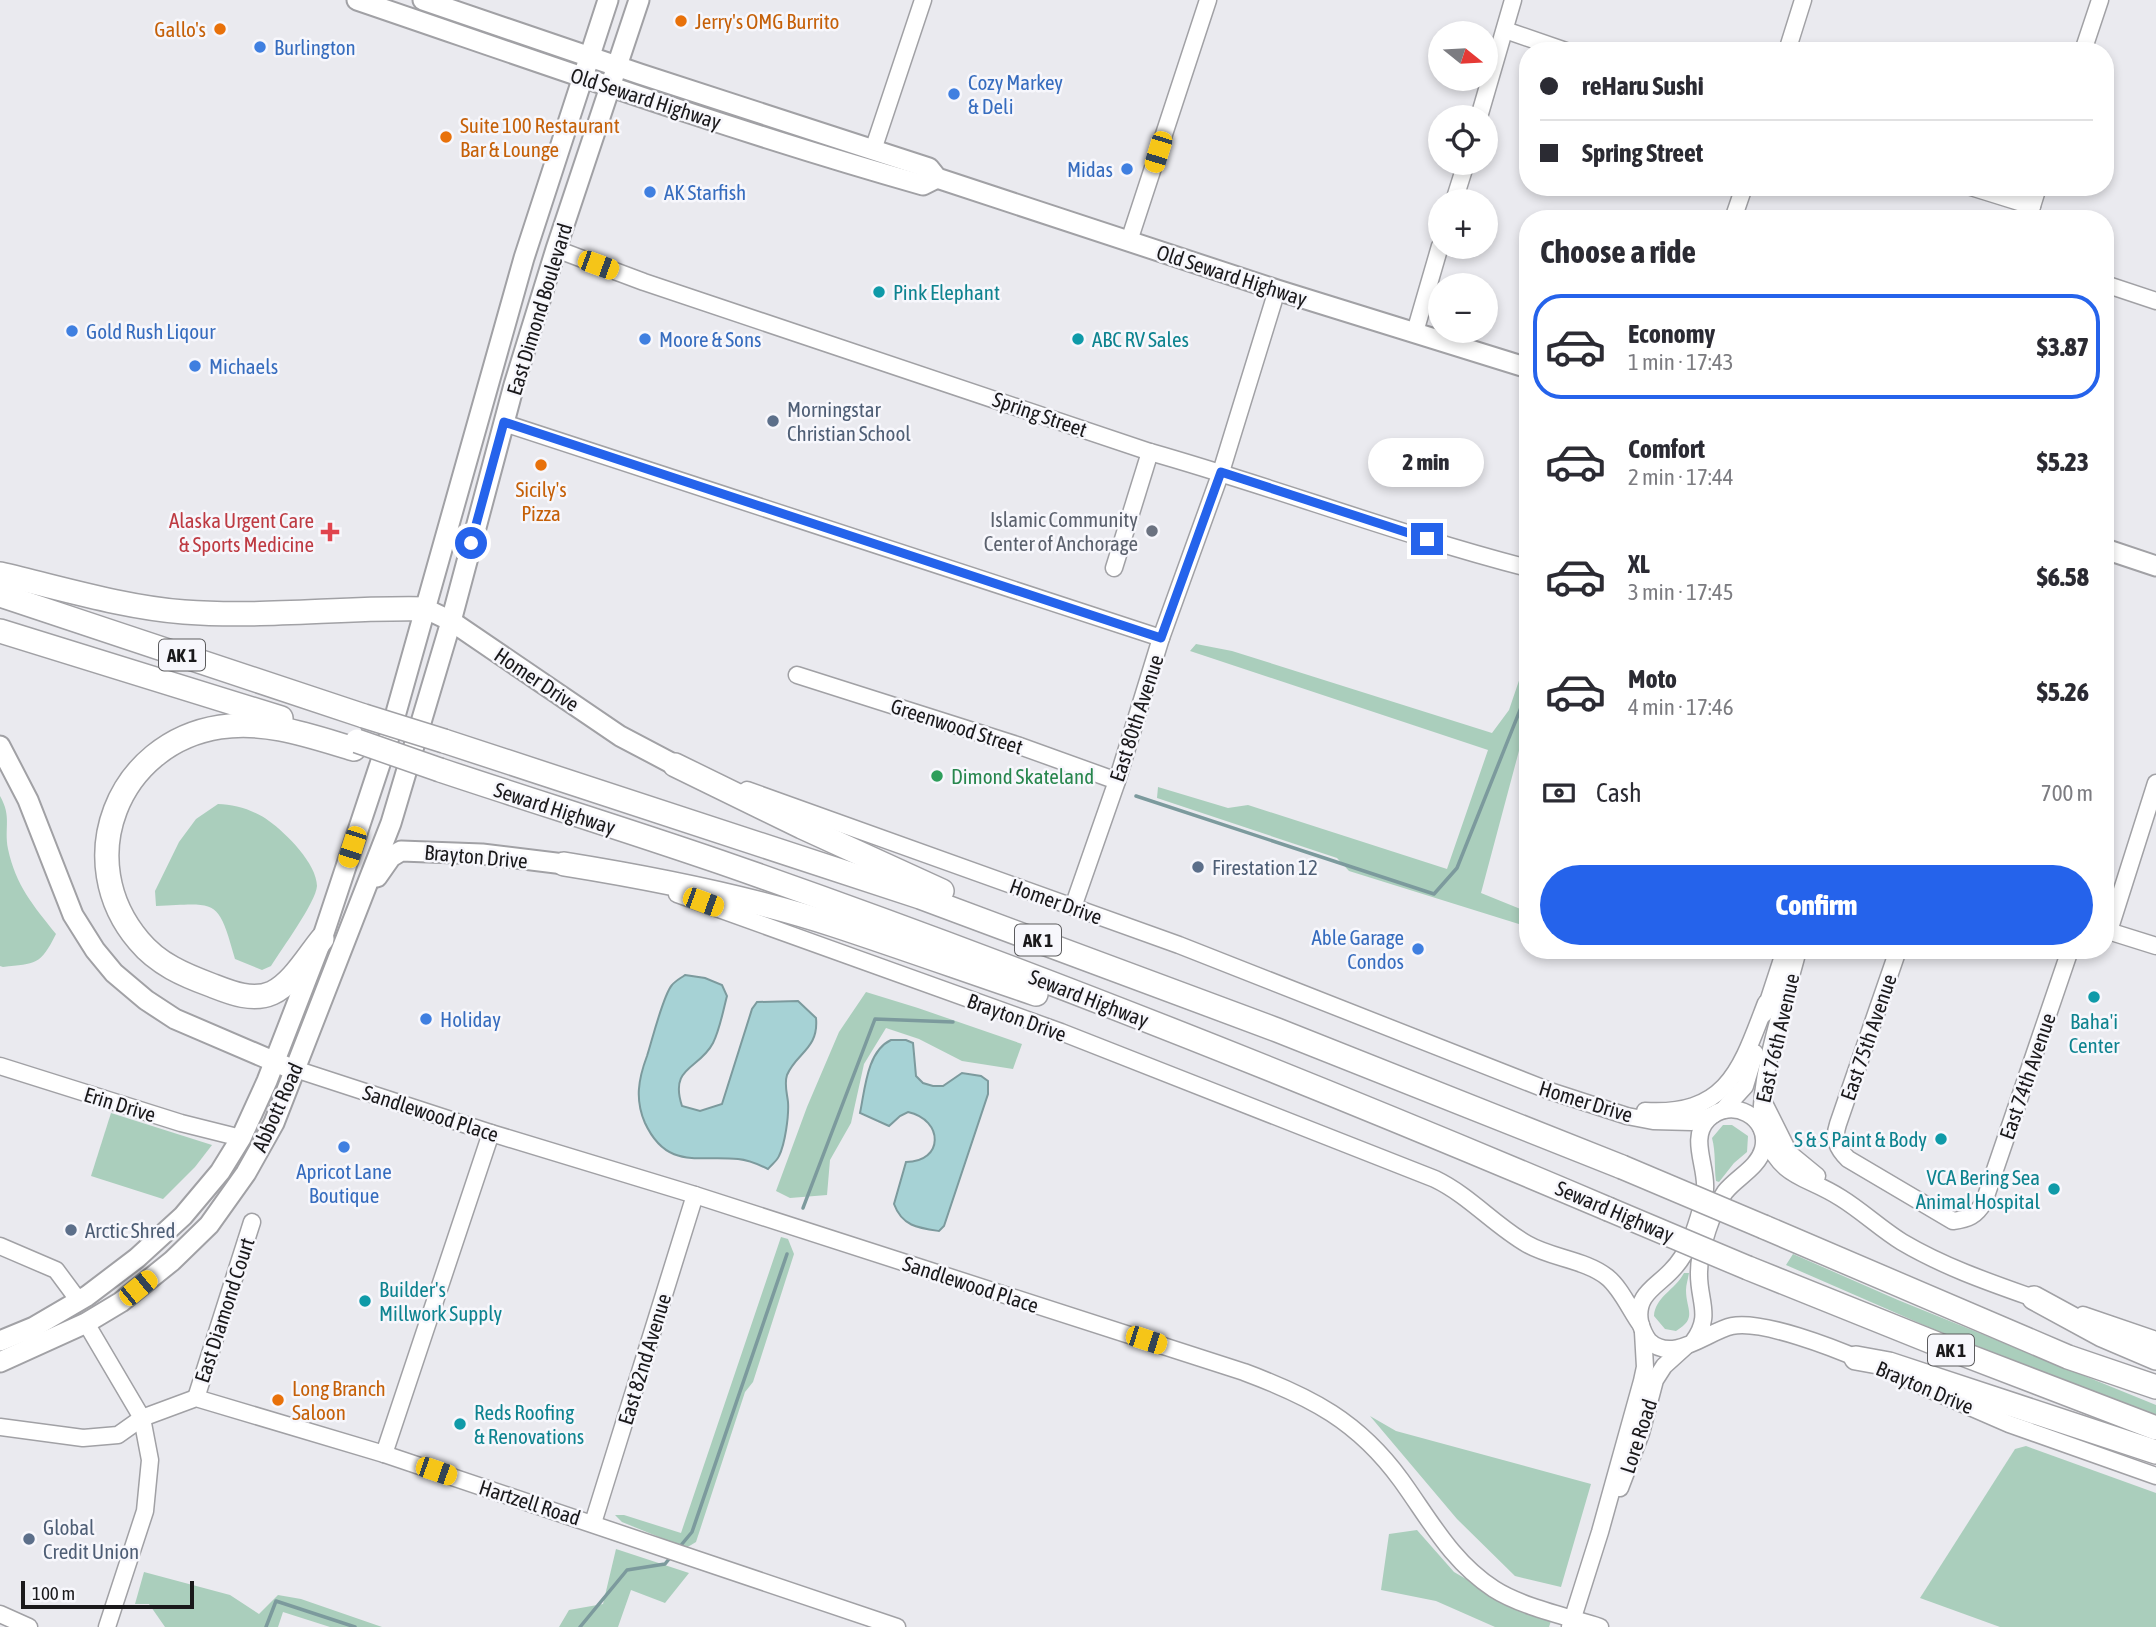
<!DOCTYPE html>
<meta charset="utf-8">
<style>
body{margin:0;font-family:"Asap Condensed",sans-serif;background:#f2f2f3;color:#2b2b33;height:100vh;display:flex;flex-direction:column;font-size:26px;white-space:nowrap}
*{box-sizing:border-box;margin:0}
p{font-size:23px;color:#7c7c81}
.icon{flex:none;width:38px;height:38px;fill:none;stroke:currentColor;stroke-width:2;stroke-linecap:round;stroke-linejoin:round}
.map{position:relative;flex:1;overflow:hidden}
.sheet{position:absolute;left:1519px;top:210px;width:595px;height:749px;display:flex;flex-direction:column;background:#fff;border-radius:28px;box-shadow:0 4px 10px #0003}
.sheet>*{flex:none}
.banner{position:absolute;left:1519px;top:42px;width:595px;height:154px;border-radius:28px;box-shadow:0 4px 10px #0003;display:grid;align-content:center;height:154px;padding:0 21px;background:#fff}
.needle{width:46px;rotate:108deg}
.buttons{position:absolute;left:1428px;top:21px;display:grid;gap:14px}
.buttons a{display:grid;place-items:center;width:70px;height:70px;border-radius:50%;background:#fff;box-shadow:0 4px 10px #0003;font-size:35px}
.scale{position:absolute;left:21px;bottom:18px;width:173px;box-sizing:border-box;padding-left:7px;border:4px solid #1a191b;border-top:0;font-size:19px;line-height:24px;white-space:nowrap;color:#1a191b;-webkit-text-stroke:5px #f7f7fc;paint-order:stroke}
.end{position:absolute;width:32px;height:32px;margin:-16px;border:9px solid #2563eb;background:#fff;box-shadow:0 0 0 4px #fff}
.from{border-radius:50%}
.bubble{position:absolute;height:49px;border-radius:24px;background:#fff;box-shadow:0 4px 10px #0003;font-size:23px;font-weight:800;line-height:49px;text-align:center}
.car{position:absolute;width:21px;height:42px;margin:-21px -10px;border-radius:9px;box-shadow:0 0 5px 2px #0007;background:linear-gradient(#f5c518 24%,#345 0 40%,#f5c518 0 76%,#345 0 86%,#f5c518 0)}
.banner b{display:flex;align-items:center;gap:24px;height:66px;font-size:26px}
.banner b+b{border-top:2px solid #e1e1e2}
.banner i{width:18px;height:18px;background:#2b2b33}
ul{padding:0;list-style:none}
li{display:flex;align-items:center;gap:21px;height:105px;margin:0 14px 10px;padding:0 7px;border:4px solid transparent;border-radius:28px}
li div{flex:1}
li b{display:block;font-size:26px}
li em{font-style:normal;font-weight:800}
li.current{border-color:#2563eb}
li>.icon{width:63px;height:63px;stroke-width:1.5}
h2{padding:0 21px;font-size:32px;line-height:84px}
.pay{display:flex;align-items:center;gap:18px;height:77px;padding:0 21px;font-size:26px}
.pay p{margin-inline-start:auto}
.primary-button{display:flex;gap:14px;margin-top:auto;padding:14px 21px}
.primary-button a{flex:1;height:80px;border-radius:42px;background:#2563eb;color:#fff;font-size:28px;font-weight:800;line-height:80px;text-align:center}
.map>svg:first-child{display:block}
.green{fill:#aacebc}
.water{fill:#a6d2d5;stroke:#7c9a9d;stroke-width:2}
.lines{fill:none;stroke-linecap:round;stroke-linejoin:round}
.stream{stroke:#7c9a9d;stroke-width:3.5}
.minor-casing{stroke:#a1a1a5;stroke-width:19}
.major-casing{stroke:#a1a1a5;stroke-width:23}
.highway-casing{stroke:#a1a1a5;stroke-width:26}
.minor{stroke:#fff;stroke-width:16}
.major{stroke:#fff;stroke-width:19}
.highway{stroke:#fff;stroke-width:23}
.highway-bridge-casing{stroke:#a1a1a5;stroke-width:26;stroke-linecap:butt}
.highway-bridge{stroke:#fff;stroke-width:23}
.route{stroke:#2563eb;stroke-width:9}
.food-dot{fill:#e8710a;stroke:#f7f7fc;stroke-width:2.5}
.shop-dot{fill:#3f7fe0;stroke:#f7f7fc;stroke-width:2.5}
.culture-dot{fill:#0f9aa8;stroke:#f7f7fc;stroke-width:2.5}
.service-dot{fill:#5c6f8a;stroke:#f7f7fc;stroke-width:2.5}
.worship-dot{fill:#6b7280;stroke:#f7f7fc;stroke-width:2.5}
.health-dot{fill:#e0444e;stroke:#f7f7fc;stroke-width:2.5}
.leisure-dot{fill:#2e9e5b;stroke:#f7f7fc;stroke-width:2.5}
.labels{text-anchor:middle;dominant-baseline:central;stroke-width:5;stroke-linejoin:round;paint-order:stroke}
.shield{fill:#f7f7fc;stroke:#5c5c5e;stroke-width:2}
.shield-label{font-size:19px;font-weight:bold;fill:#1a191b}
.food-label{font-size:21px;fill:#c56008;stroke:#f7f7fc;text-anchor:start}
.shop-label{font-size:21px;fill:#366cbe;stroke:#f7f7fc;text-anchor:start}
.street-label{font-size:21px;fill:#1a191b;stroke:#f7f7fc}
.culture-label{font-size:21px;fill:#0d838f;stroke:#f7f7fc;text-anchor:start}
.service-label{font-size:21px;fill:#4e5e75;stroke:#f7f7fc;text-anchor:start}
.worship-label{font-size:21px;fill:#5b616d;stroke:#f7f7fc;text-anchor:end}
.health-label{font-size:21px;fill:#be3a42;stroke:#f7f7fc;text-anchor:end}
.leisure-label{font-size:21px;fill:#27864d;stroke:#f7f7fc;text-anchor:start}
</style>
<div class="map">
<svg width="2156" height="1627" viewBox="0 0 2156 1627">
<rect width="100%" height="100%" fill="#eaeaef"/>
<g class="green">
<path d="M1196 644 1232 651 1492 733 1509 710 1528 654V740L1520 747 1481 893 1528 912V927L1349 871 1337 858 1157 798 1158 787 1228 808 1248 805 1447 869 1488 750 1190 651Z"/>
<path d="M0 796C12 817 4 827 8 849 16 886 33 905 56 934 40 966 36 963 3 967L0 966Z"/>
<path d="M218 804C235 804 256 811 269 821 286 833 317 864 317 886 316 902 281 950 271 966L262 970 235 959C218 898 218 903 156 906L155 891 179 842 196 819Z"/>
<path d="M866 992 918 1008 1022 1044 1013 1069 962 1061 919 1039 886 1028 864 1064 851 1123 830 1160 827 1195 790 1198 776 1191 807 1107 839 1032Z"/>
<path d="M111 1113 212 1145 195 1167 163 1199 91 1176Z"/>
<path d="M1723 1125H1732L1748 1136 1747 1152 1734 1163 1719 1182 1716 1181C1714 1166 1716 1153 1712 1138Z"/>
<path d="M781 1237 788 1239 794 1254 753 1382 745 1392 696 1542 686 1548 622 1522 615 1515H624L681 1533Z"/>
<path d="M1793 1254 1898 1300 2156 1405V1418L1942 1333 1786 1265Z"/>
<path d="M1684 1273H1689C1688 1279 1686 1285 1686 1290 1686 1310 1698 1318 1676 1331L1665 1329 1654 1316C1655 1297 1675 1290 1684 1273Z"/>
<path d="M1370 1416 1396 1431 1591 1484 1561 1587 1515 1576 1457 1519Z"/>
<path d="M2026 1446 2156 1493V1627H2000L1920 1598 2015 1449Z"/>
<path d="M1417 1530 1454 1572 1480 1587 1492 1598 1551 1621 1549 1627H1495L1436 1601 1381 1590 1389 1534Z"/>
<path d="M616 1549 689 1573 665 1603 631 1590 618 1627H559L569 1610 603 1604Z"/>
<path d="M144 1572 230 1595 259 1614 278 1595 301 1599 382 1627H330L283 1612 278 1627H165L149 1604H135Z"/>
</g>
<g class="water">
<path d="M685 975 705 978 722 985 727 996C723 1011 720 1029 713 1043 699 1070 669 1066 682 1106L700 1111 722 1104 752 1009 757 1002 798 1001 816 1018C819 1049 796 1053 787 1075 784 1084 787 1093 788 1102 789 1116 785 1144 779 1156 777 1161 771 1165 768 1169 758 1164 749 1160 738 1159 698 1155 667 1170 645 1123 635 1100 638 1080 647 1056 652 1041 663 995 672 985 675 981 681 978 685 975Z"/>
<path d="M891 1040H906L913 1043 916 1076 923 1083 933 1086H943L962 1073 981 1076 988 1081V1094L944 1226 939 1231C918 1228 902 1226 894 1204L906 1162C944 1162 944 1120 908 1112L900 1116 889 1126 860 1113C865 1089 867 1051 891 1040Z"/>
</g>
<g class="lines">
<g class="stream">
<path d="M1136 796 1434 894 1457 868 1528 690"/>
<path d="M803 1208 875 1019 953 1022"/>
<path d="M682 1544 692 1532 787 1254"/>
<path d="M266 1627 276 1601 355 1627"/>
<path d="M580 1627 627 1570 665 1564 669 1559"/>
</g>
<g class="minor-casing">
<g id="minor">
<path d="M1505 30 1566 51"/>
<path d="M1787 51 1803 0"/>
<path d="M2083 51 2100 0"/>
<path d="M1479 117 1513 0"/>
<path d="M873 150 923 0"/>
<path d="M1971 187 2032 206"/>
<path d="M1454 201 1466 163"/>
<path d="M1733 219 1744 187"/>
<path d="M2028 219 2038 187"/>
<path d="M1129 241 1208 0"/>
<path d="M556 249 644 282 1150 452C1277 488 1400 535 1528 568"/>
<path d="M2105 284 2156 301"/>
<path d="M1415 332 1440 246"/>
<path d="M504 423 1161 638"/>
<path d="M1114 568 1150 452"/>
<path d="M797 675 1017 745 1117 781"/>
<path d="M747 790 1179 945 1550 1091 1627 1116 1653 1121 1692 1122 1713 1115"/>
<path d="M677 894 1061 1032 1435 1179C1470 1196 1494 1225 1527 1244 1551 1258 1586 1260 1607 1277 1621 1288 1630 1310 1641 1325"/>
<path d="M1073 907 1117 781 1161 638 1221 472 1277 290"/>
<path d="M2105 930 2156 946"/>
<path d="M2109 931 2156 783"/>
<path d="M1898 950 1838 1124C1833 1139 1837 1148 1848 1159L1953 1221C1968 1219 1976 1216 1984 1202L2070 950"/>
<path d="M1764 1014 1785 950"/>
<path d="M0 1066 181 1123 241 1138"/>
<path d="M295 1069 491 1133 695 1195 1244 1372C1311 1397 1358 1421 1401 1480 1430 1520 1451 1561 1494 1589 1522 1607 1569 1617 1600 1627"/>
<path d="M1764 1103 1789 1153 1817 1176"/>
<path d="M1723 1110 1745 1086 1755 1053"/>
<path d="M1645 1111C1728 1116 1741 1068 1766 1003"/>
<path d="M1761 1127C1761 1066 1783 1008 1798 950"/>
<path d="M1764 1136C1785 1181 1803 1174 1841 1198 1862 1211 1881 1229 1902 1242 1946 1268 1994 1284 2042 1301"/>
<path d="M0 1246 56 1270 79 1301"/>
<path d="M2083 1315 2156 1340"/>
<path d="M86 1323 142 1418 150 1460 145 1511 107 1627"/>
<path d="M1693 1342C1713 1315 1698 1301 1699 1272 1699 1250 1713 1209 1725 1192 1737 1177 1758 1168 1763 1149 1771 1117 1731 1096 1708 1119 1689 1138 1707 1166 1705 1189 1703 1206 1697 1224 1691 1240 1686 1252 1680 1262 1671 1271 1656 1287 1635 1295 1640 1322 1642 1329 1644 1335 1649 1341 1673 1364 1708 1331 1732 1326 1763 1320 1834 1348 1864 1361"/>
<path d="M1910 1381 2009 1424 2156 1476"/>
<path d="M196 1398 252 1222"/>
<path d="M0 1427 83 1438 118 1435 142 1418 196 1398 384 1454 897 1627"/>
<path d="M384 1454 491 1133"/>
<path d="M1620 1488 1641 1433 1655 1380 1664 1366 1685 1347"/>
<path d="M593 1523 695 1195"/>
<path d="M0 1614 29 1627"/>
<path d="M1570 1627 1600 1532 1642 1381 1645 1367 1643 1332"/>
</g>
</g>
<g class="major-casing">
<g id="major">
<path d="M357 0C545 64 732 131 923 185L937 178"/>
<path d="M423 0 640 74 929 168 937 178 1277 290 1528 368"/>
<path d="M2105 549 2156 566"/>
<path d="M426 609 451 621 620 736 675 765"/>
<path d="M0 746 28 800 73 915 95 950 114 973 146 1000 175 1019 287 1067"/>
<path d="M377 877 391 857 401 851 482 854 564 864"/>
<path d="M0 1341 34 1327 87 1296 137 1258 183 1216 220 1172 241 1138 267 1081 322 939 390 734 524 258 608 0"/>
<path d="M0 1362 86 1323 121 1302 172 1261 209 1225 246 1173 274 1123 391 823 450 625 514 385 556 249 639 0"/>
</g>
</g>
<g class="highway-casing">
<g id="highway">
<path d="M0 574C61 588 122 607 184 612 265 618 345 607 426 609"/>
<path d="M0 595 364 716"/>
<path d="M0 631 281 718"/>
<path d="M444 741 920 897 1277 1030 1622 1167"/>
<path d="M675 765 802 827 942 891"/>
<path d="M440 770C533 801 627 830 720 862 1020 966 1316 1085 1608 1209"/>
<path d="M564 864C651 878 749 897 834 925 901 947 968 971 1036 994"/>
<path d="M322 939C308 956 292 984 272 993 252 1002 229 992 211 985 184 975 158 964 139 941 71 861 117 743 220 727 267 720 310 736 354 749"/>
<path d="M1764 1227 2068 1357 2156 1387"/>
<path d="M1748 1268 1942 1346 2156 1428"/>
<path d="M2034 1298 2102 1335 2156 1358"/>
<path d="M1856 1358 1889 1364 2156 1452"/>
</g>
</g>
<use href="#minor" class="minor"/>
<use href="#major" class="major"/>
<use href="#highway" class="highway"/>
<g class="highway-bridge-casing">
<g id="highway-bridge">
<path d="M364 716 444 741"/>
<path d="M357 741 440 770"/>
<path d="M1622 1167 1764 1227"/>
<path d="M1608 1209 1748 1268"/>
</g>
</g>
<use href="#highway-bridge" class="highway-bridge"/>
</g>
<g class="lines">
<path class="route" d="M471 543 504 422 1161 638 1221 472 1427 539"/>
</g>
<g class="food-dot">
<circle cx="681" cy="21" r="7"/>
<circle cx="220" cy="29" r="7"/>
<circle cx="446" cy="137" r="7"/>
<circle cx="541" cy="465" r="7"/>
<circle cx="278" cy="1400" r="7"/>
</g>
<g class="shop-dot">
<circle cx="260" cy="47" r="7"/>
<circle cx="954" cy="94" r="7"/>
<circle cx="1127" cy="169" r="7"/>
<circle cx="650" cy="192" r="7"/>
<circle cx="72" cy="331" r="7"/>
<circle cx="645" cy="339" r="7"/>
<circle cx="195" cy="366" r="7"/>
<circle cx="1418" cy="949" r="7"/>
<circle cx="426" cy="1019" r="7"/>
<circle cx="344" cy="1147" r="7"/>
</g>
<g class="culture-dot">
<circle cx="879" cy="292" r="7"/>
<circle cx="1078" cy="339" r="7"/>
<circle cx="2094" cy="997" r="7"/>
<circle cx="1941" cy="1139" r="7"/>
<circle cx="2054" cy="1189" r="7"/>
<circle cx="365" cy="1301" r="7"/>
<circle cx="460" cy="1424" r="7"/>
</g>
<g class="service-dot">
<circle cx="773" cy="421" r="7"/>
<circle cx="1198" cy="867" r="7"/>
<circle cx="71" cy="1230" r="7"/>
<circle cx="29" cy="1539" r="7"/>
</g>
<circle class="worship-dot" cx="1152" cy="531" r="7"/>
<path class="health-dot" d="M326.5 521.5h7v7h7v7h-7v7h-7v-7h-7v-7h7z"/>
<circle class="leisure-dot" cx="937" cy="776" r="7"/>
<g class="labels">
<g class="shield">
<rect x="159" y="639.5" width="46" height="31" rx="5"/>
<rect x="1015" y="924.5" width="46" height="31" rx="5"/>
<rect x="1928" y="1334.5" width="46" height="31" rx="5"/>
</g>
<g class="shield-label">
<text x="182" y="655">AK 1</text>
<text x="1038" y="940">AK 1</text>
<text x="1951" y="1350">AK 1</text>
</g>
<g class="food-label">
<text x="695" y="21">Jerry's OMG Burrito</text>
<text x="206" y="29" text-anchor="end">Gallo's</text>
<text x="460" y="125">Suite 100 Restaurant<tspan x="460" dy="24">Bar &amp; Lounge</tspan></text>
<text x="541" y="489" text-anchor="middle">Sicily's<tspan x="541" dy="24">Pizza</tspan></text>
<text x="292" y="1388">Long Branch<tspan x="292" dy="24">Saloon</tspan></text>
</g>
<g class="shop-label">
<text x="274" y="47">Burlington</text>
<text x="968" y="82">Cozy Markey<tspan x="968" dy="24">&amp; Deli</tspan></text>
<text x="1113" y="169" text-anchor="end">Midas</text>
<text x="664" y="192">AK Starfish</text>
<text x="86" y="331">Gold Rush Liqour</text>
<text x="659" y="339">Moore &amp; Sons</text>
<text x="209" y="366">Michaels</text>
<text x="1404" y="937" text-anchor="end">Able Garage<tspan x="1404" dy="24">Condos</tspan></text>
<text x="440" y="1019">Holiday</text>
<text x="344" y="1171" text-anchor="middle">Apricot Lane<tspan x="344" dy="24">Boutique</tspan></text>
</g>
<g class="street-label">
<text transform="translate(646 98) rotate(18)">Old Seward Highway</text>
<text transform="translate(1232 275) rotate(18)">Old Seward Highway</text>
<text transform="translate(539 309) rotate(-73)">East Dimond Boulevard</text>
<text transform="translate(1040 414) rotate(19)">Spring Street</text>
<text transform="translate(537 679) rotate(34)">Homer Drive</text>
<text transform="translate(1136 718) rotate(-72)">East 80th Avenue</text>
<text transform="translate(957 726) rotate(18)">Greenwood Street</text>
<text transform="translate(555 808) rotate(18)">Seward Highway</text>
<text transform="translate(476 856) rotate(5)">Brayton Drive</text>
<text transform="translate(1056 901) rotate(20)">Homer Drive</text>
<text transform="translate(1089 998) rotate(21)">Seward Highway</text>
<text transform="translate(1017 1017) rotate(20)">Brayton Drive</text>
<text transform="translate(1868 1037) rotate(-71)">East 75th Avenue</text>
<text transform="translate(1777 1038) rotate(-77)">East 76th Avenue</text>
<text transform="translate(2027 1076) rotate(-71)">East 74th Avenue</text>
<text transform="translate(1586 1101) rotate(17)">Homer Drive</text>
<text transform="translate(120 1104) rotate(17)">Erin Drive</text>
<text transform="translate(277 1107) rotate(-66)">Abbott Road</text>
<text transform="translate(431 1113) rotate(18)">Sandlewood Place</text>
<text transform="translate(1615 1211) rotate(23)">Seward Highway</text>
<text transform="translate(971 1284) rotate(18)">Sandlewood Place</text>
<text transform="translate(224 1310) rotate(-72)">East Diamond Court</text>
<text transform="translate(644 1359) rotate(-73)">East 82nd Avenue</text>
<text transform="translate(1925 1387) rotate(23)">Brayton Drive</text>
<text transform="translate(1638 1436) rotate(-72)">Lore Road</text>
<text transform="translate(530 1502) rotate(18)">Hartzell Road</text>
</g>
<g class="culture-label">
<text x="893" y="292">Pink Elephant</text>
<text x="1092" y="339">ABC RV Sales</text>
<text x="2094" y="1021" text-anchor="middle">Baha'i<tspan x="2094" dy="24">Center</tspan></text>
<text x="1927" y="1139" text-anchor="end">S &amp; S Paint &amp; Body</text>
<text x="2040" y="1177" text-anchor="end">VCA Bering Sea<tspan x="2040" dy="24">Animal Hospital</tspan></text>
<text x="379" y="1289">Builder's<tspan x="379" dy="24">Millwork Supply</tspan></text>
<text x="474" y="1412">Reds Roofing<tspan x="474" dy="24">&amp; Renovations</tspan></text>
</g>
<g class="service-label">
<text x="787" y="409">Morningstar<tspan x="787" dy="24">Christian School</tspan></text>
<text x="1212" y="867">Firestation 12</text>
<text x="85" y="1230">Arctic Shred</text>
<text x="43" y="1527">Global<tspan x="43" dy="24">Credit Union</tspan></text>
</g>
<g class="worship-label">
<text x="1138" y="519">Islamic Community<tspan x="1138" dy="24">Center of Anchorage</tspan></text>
</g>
<g class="health-label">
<text x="314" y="520">Alaska Urgent Care<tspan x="314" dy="24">&amp; Sports Medicine</tspan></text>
</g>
<g class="leisure-label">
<text x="951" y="776">Dimond Skateland</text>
</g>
</g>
</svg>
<div class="buttons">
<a><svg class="needle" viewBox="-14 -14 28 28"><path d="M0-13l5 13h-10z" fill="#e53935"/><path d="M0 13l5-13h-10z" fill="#7c7c81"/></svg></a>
<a><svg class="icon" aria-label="locate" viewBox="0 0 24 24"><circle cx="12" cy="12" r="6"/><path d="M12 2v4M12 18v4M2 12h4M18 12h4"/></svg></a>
<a>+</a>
<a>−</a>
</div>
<div class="scale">100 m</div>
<i class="end from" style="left:471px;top:543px"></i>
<i class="end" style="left:1427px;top:539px"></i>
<div class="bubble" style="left:1368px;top:438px;width:116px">2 min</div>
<i class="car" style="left:1158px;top:152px;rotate:197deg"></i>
<i class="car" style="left:598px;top:265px;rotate:110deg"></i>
<i class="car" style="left:352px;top:847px;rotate:198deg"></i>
<i class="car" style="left:703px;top:902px;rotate:110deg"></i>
<i class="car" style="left:138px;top:1288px;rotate:51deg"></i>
<i class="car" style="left:1146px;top:1340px;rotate:108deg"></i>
<i class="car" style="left:436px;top:1471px;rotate:109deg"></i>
<div class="banner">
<b><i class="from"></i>reHaru Sushi</b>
<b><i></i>Spring Street</b>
</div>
<section class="sheet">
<h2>Choose a ride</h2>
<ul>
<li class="current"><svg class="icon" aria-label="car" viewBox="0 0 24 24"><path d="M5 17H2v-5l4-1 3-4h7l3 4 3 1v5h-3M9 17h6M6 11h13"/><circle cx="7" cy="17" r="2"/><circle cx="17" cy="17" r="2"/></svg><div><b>Economy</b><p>1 min · 17:43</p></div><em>$3.87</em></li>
<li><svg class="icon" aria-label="car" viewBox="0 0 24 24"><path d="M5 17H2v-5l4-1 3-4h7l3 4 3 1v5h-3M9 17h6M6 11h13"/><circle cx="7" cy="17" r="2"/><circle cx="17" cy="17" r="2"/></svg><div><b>Comfort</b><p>2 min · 17:44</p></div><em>$5.23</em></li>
<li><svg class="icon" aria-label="car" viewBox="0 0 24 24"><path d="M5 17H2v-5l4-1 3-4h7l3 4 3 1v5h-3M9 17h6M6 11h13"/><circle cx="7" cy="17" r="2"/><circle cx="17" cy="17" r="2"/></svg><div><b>XL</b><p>3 min · 17:45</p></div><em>$6.58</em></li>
<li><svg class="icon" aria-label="car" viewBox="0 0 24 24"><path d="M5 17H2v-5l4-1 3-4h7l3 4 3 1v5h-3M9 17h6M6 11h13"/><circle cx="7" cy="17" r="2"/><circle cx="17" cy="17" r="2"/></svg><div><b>Moto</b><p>4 min · 17:46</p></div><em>$5.26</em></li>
</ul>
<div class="pay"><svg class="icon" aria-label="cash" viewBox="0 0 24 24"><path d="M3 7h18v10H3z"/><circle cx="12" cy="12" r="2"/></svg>Cash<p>700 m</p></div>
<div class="primary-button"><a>Confirm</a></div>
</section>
</div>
